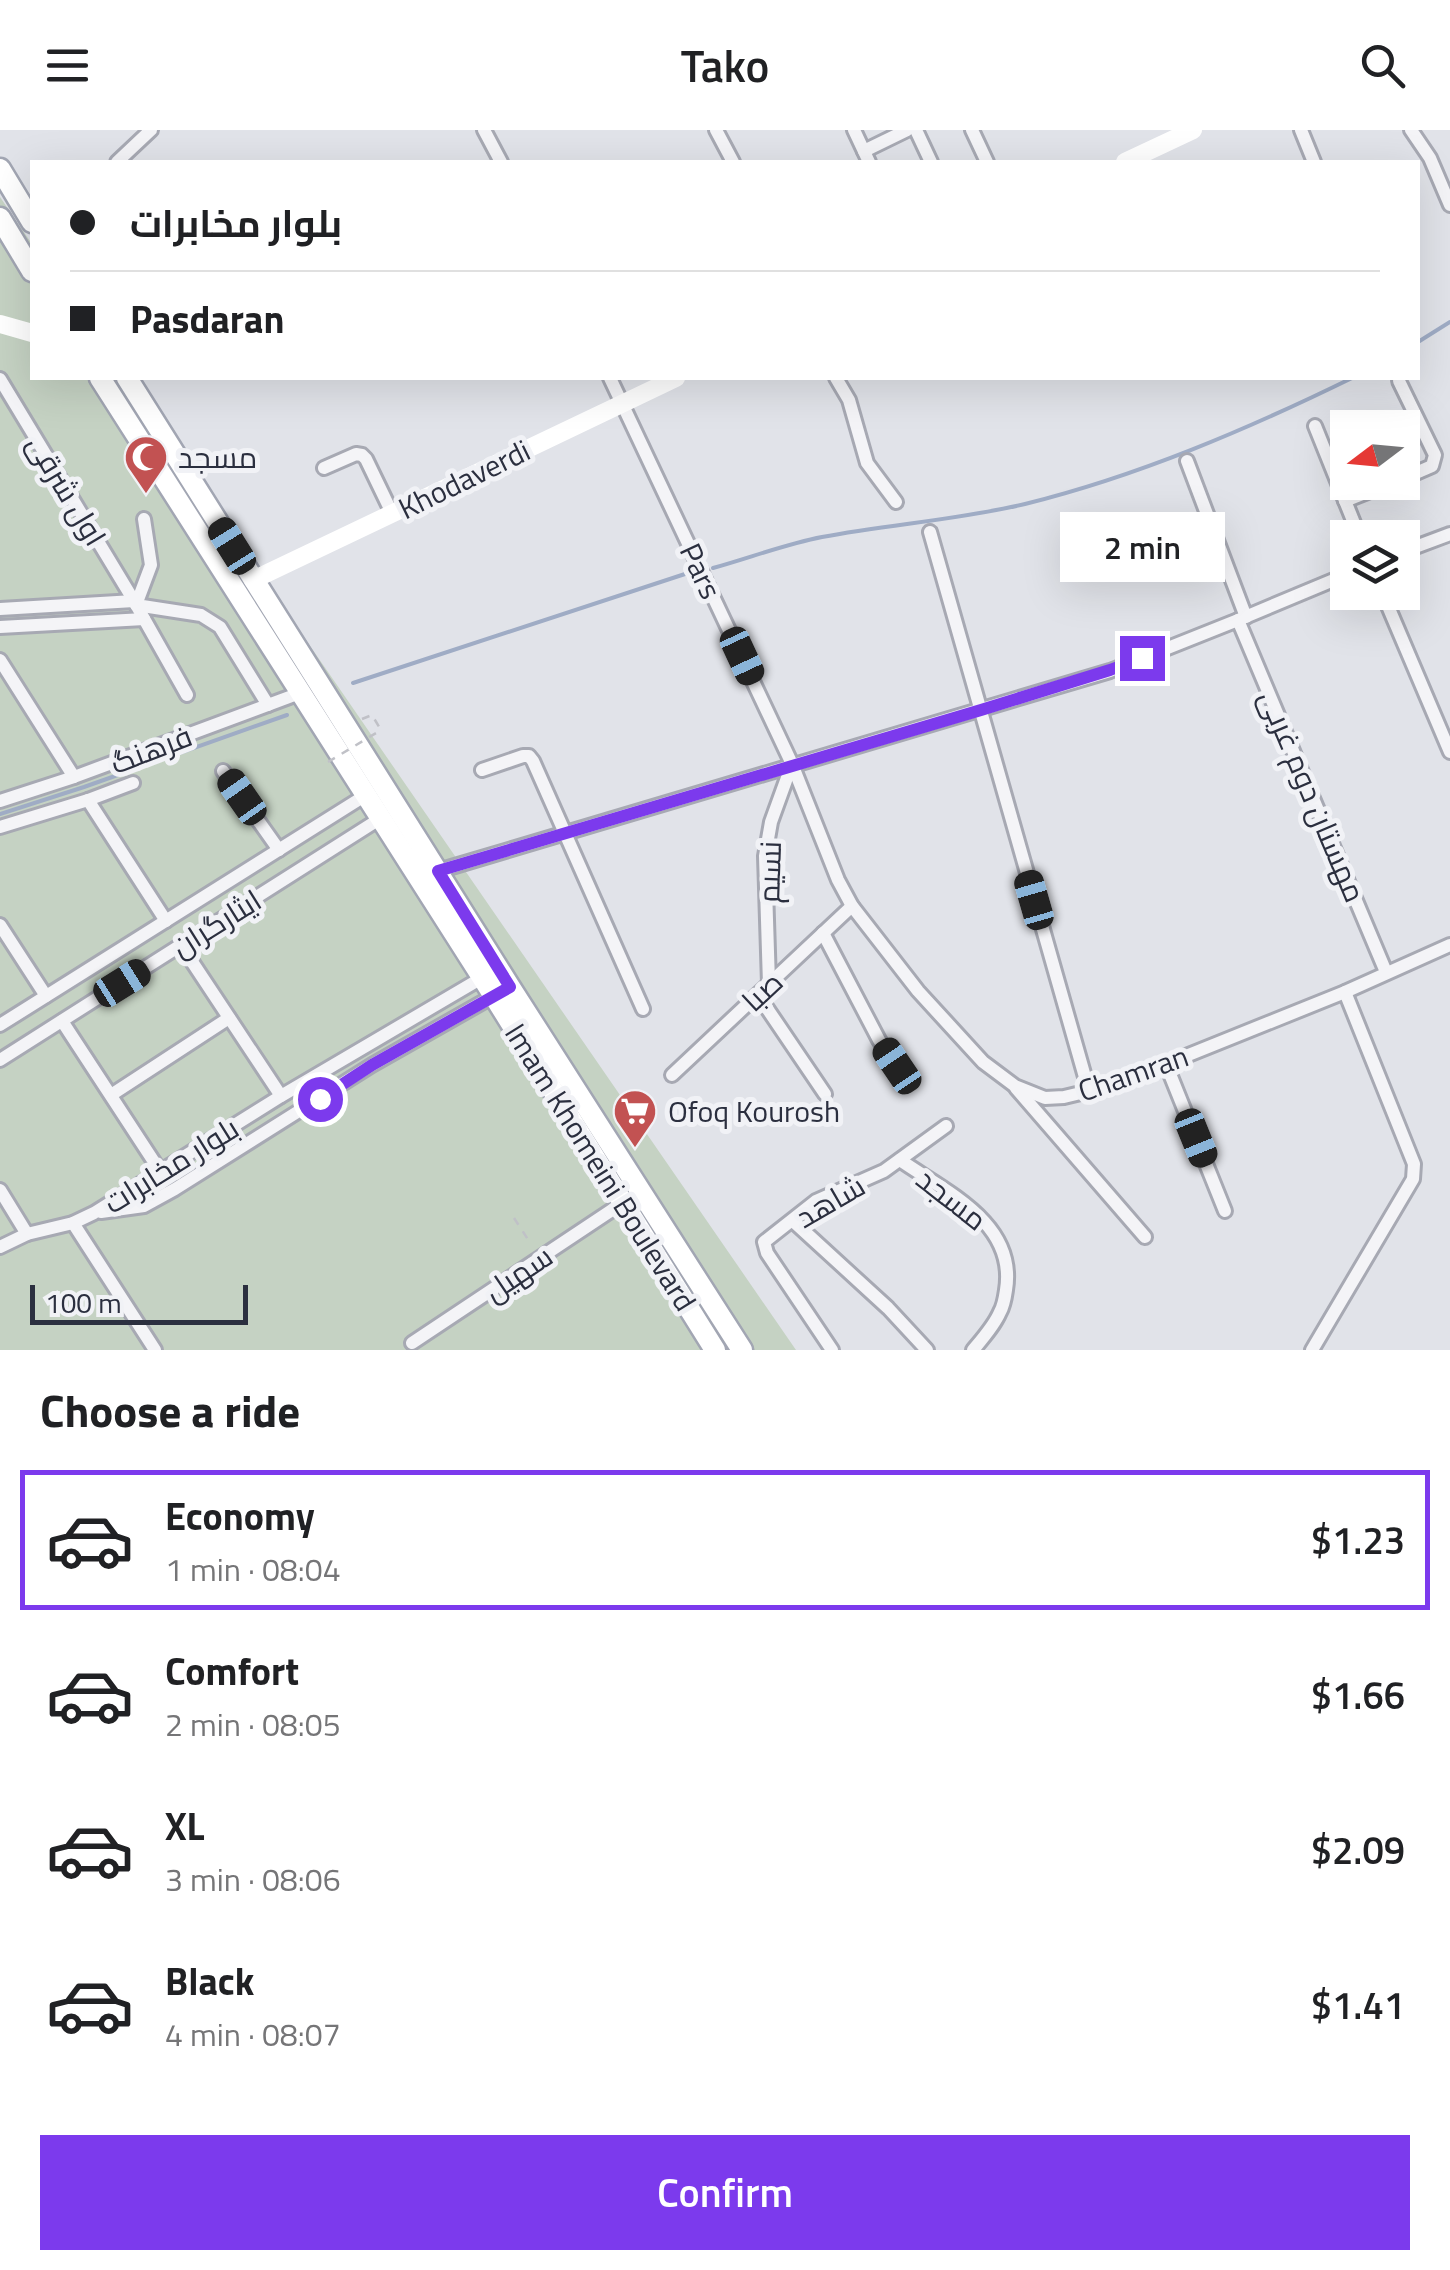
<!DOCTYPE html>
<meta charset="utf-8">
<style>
body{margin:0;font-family:"Titillium Web",Cairo,sans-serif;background:#f6f6f6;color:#202124;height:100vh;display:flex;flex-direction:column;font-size:38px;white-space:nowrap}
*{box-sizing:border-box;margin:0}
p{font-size:32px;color:#757577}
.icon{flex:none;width:55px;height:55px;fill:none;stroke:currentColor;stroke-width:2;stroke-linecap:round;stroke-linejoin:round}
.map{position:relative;height:1220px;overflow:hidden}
.drawer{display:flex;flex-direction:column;background:#fff;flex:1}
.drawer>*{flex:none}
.top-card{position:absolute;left:30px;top:30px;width:1390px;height:220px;border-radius:0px;box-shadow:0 10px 40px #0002;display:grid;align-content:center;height:220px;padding:0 40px;background:#fff}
.needle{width:65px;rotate:254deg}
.fabs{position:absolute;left:1330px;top:280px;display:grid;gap:20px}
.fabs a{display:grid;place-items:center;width:90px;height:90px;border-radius:0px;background:#fff;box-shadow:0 10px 40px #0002;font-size:50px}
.scale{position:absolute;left:30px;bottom:25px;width:218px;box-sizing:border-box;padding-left:10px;border:5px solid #2b2f3f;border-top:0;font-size:28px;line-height:35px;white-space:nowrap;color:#2b2f3f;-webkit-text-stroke:8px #f1f2f6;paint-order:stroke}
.end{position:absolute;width:45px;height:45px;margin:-22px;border:12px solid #7c3aed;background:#fff;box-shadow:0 0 0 5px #fff}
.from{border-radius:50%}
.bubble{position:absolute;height:70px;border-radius:0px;background:#fff;box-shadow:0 10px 40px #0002;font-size:32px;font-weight:600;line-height:70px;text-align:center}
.car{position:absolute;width:30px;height:60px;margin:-30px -15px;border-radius:12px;box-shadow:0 0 8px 2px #0007;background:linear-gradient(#222 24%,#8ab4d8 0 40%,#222 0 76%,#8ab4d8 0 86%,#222 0)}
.top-card b{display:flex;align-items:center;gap:35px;height:95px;font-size:38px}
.top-card b+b{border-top:2px solid #e0e0e0}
.top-card i{width:25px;height:25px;background:#202124}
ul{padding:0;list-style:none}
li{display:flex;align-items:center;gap:30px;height:140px;margin:0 20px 15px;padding:0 20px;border:5px solid transparent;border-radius:0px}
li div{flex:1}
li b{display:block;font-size:38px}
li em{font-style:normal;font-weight:600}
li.on{border-color:#7c3aed}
li>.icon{width:90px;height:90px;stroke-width:1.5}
h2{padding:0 40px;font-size:45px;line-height:120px}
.action{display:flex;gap:20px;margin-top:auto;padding:20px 40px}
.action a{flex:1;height:115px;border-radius:0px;background:#7c3aed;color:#fff;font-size:40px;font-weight:600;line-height:115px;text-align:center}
header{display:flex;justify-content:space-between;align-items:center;height:130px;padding:0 40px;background:#fff;font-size:45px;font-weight:600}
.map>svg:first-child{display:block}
.green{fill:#c5d2c3}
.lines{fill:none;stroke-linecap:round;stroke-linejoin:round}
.stream{stroke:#9facc5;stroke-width:4}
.street-casing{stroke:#a7a9b3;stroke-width:18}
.primary-casing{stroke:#a2a6b3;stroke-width:25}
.path{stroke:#c0c1c7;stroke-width:2.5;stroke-dasharray:8 8;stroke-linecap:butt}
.street{stroke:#f4f4f7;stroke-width:12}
.secondary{stroke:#fff;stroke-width:18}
.primary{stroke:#fff;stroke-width:20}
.path-bridge{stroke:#c0c1c7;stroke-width:2.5;stroke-dasharray:8 8;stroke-linecap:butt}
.route{stroke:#7c3aed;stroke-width:12}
.labels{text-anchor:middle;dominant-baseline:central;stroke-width:10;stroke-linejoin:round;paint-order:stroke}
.poi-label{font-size:30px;fill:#2b2f3f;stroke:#f1f2f6;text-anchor:start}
.street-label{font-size:30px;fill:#2b2f3f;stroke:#f1f2f6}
</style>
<header><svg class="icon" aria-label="menu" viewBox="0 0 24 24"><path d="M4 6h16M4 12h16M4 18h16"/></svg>Tako<svg class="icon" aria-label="search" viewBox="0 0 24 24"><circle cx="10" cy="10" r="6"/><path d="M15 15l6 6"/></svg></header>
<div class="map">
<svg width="1450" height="1220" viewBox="0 0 1450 1220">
<rect width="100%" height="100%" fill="#e1e3e9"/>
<path class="green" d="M0 67 32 114V248H125L796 1220H0Z"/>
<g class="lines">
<g class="stream">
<path d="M1418 212 1450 192"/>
<path d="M713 438C749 428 786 414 822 407 890 394 958 390 1025 374 1138 346 1248 299 1352 248"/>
<path d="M353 553 688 443"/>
<path d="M0 684 84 657 287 585"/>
</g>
<g class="street-casing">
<g id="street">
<path d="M484 0 501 32"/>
<path d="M716 0 733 32"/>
<path d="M854 0 869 32"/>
<path d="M916 0 931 32"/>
<path d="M972 0 987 32"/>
<path d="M1301 0 1314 32"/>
<path d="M1411 0 1430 28 1450 75"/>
<path d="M864 21 907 0"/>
<path d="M117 32 151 0"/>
<path d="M610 248 792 634 838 750 852 776 918 861 983 932 1015 956 1045 968 1064 967 1089 961 1166 934 1345 862 1450 815"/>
<path d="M836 248 849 270 867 333 896 372"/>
<path d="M0 249 134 471 187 565"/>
<path d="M1399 251 1435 325 1432 336 1402 349"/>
<path d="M1315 296 1360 408"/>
<path d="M1187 331 1246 487"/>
<path d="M324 338 356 324 362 325 366 329 392 383"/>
<path d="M1345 371 1393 352"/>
<path d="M144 389 151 435 136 475 201 485 220 497 268 575"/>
<path d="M930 402 1089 961"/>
<path d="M1402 422 1450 404"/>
<path d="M1382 462 1450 622"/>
<path d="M0 479 134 471"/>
<path d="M1238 490 1386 842"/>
<path d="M0 497 144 489"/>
<path d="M0 530 74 647"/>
<path d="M482 640 523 626H529L533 631 643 879"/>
<path d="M223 641 279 720"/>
<path d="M88 670 166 791"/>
<path d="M0 671 74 647 300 563"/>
<path d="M0 697 88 670 133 653"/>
<path d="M438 741 1110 541 1238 490 1348 444"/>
<path d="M0 795 46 866"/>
<path d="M823 803 879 910 897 937"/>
<path d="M181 815 281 966"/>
<path d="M769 854 765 726 771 692 792 634"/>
<path d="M758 865 825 964"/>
<path d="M62 891 160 1041"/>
<path d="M0 895 366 665"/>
<path d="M0 930 381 688"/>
<path d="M1166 934 1225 1081"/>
<path d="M672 945 852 776"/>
<path d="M1016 958 1145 1107"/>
<path d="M111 965 229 888"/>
<path d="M900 1030C946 1062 1017 1093 1006 1160 1005 1167 1004 1175 1000 1182 994 1196 983 1208 973 1220"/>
<path d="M0 1060 27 1104"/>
<path d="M101 1082 144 1076 175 1059 372 935 497 864"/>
<path d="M793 1091 888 1178 927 1220"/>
<path d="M73 1093 155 1220"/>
<path d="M0 1117 27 1104 73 1093 94 1083 281 966 485 846"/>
<path d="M412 1213 624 1072"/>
<path d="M832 1220 767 1123 764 1112 816 1071 884 1041 946 996"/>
<path d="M1312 1220 1413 1049 1414 1034 1345 862"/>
</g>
</g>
<g class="primary-casing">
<g id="primary">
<path d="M0 39 32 92"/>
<path d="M0 88 32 141"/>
<path d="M100 248 482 847 715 1220"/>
<path d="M127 248 510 857 742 1220"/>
</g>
</g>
<g class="path">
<path d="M362 589 372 585 381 600"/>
<path d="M514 1088 531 1114"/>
</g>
<use href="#street" class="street"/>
<g class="secondary">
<path d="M1125 32 1193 0"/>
<path d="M0 194 32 203"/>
<path d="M253 450 676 248"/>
</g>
<use href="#primary" class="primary"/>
<path class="path-bridge" d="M328 632 381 600"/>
</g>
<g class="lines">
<path class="route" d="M320 969 372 935 510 857 438 741 981 580 1110 540 1142 528"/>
</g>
<defs>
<g id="mosque-pin" transform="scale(2.25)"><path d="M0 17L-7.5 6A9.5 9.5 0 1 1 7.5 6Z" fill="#c25252" stroke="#f1f2f6"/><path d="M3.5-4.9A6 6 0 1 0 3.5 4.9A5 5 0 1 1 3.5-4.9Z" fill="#fff"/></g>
<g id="supermarket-pin" transform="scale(2.25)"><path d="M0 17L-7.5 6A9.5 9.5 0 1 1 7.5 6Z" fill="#c25252" stroke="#f1f2f6"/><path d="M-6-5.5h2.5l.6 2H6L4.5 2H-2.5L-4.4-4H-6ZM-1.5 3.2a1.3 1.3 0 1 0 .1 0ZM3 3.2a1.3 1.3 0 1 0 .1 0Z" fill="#fff"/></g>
</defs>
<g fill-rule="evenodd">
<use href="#mosque-pin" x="146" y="327"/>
<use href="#supermarket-pin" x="635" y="981"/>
</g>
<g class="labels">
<g class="poi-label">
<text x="178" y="327">مسجد</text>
<text x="668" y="981">Ofoq Kourosh</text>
</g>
<g class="street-label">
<text transform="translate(464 349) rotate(-26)">Khodaverdi</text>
<text transform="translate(67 360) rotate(59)">اول شرقی</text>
<text transform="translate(701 441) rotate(65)">Pars</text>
<text transform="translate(151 619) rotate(-21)">فرهنگ</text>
<text transform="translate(1313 666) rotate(67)">مهستان دوم غربی</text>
<text transform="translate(769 742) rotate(-88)">نسیم</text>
<text transform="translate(216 793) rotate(-32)">ایثارگران</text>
<text transform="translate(762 861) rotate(-43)">صبا</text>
<text transform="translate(1133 943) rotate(-19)">Chamran</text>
<text transform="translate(171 1035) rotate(-32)">بلوار مخابرات</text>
<text transform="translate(601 1037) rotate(58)">Imam Khomeini Boulevard</text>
<text transform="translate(952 1069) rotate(38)">مسجد</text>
<text transform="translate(830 1071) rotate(-30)">شاهد</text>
<text transform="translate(518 1143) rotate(-34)">سهیل</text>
</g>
</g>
</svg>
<div class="fabs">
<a><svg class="needle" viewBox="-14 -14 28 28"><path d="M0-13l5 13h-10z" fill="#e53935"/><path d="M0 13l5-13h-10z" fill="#757577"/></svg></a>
<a><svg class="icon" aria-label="layers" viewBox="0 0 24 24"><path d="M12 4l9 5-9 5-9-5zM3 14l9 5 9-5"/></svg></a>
</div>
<div class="scale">100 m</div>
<i class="end from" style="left:320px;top:969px"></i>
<i class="end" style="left:1142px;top:528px"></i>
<div class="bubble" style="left:1060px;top:382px;width:165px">2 min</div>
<i class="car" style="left:232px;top:416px;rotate:328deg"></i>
<i class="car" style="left:742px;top:526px;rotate:155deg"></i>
<i class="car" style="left:242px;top:667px;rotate:325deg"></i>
<i class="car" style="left:1034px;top:770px;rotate:344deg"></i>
<i class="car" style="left:122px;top:853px;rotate:58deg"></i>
<i class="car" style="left:897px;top:936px;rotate:326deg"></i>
<i class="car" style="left:1196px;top:1008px;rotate:158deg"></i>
<div class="top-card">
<b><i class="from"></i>بلوار مخابرات</b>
<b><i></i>Pasdaran</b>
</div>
</div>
<section class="drawer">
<h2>Choose a ride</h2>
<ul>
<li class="on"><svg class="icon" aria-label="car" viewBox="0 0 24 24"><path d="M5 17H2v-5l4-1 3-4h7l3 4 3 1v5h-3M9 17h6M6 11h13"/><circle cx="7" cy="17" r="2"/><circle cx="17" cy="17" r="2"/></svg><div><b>Economy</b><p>1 min · 08:04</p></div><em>$1.23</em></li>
<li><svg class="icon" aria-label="car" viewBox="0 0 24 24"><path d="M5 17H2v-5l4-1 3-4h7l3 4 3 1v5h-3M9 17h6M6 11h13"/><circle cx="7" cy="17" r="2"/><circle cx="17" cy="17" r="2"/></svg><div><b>Comfort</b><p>2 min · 08:05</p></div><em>$1.66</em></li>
<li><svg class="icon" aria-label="car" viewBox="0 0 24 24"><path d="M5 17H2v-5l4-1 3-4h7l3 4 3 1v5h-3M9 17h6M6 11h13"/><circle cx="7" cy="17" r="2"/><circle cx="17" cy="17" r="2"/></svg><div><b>XL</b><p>3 min · 08:06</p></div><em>$2.09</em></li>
<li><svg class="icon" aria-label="car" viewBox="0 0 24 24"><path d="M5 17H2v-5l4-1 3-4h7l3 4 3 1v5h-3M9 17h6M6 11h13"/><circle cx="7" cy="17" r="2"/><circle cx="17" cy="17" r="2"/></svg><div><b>Black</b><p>4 min · 08:07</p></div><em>$1.41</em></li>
</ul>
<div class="action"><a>Confirm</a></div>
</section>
